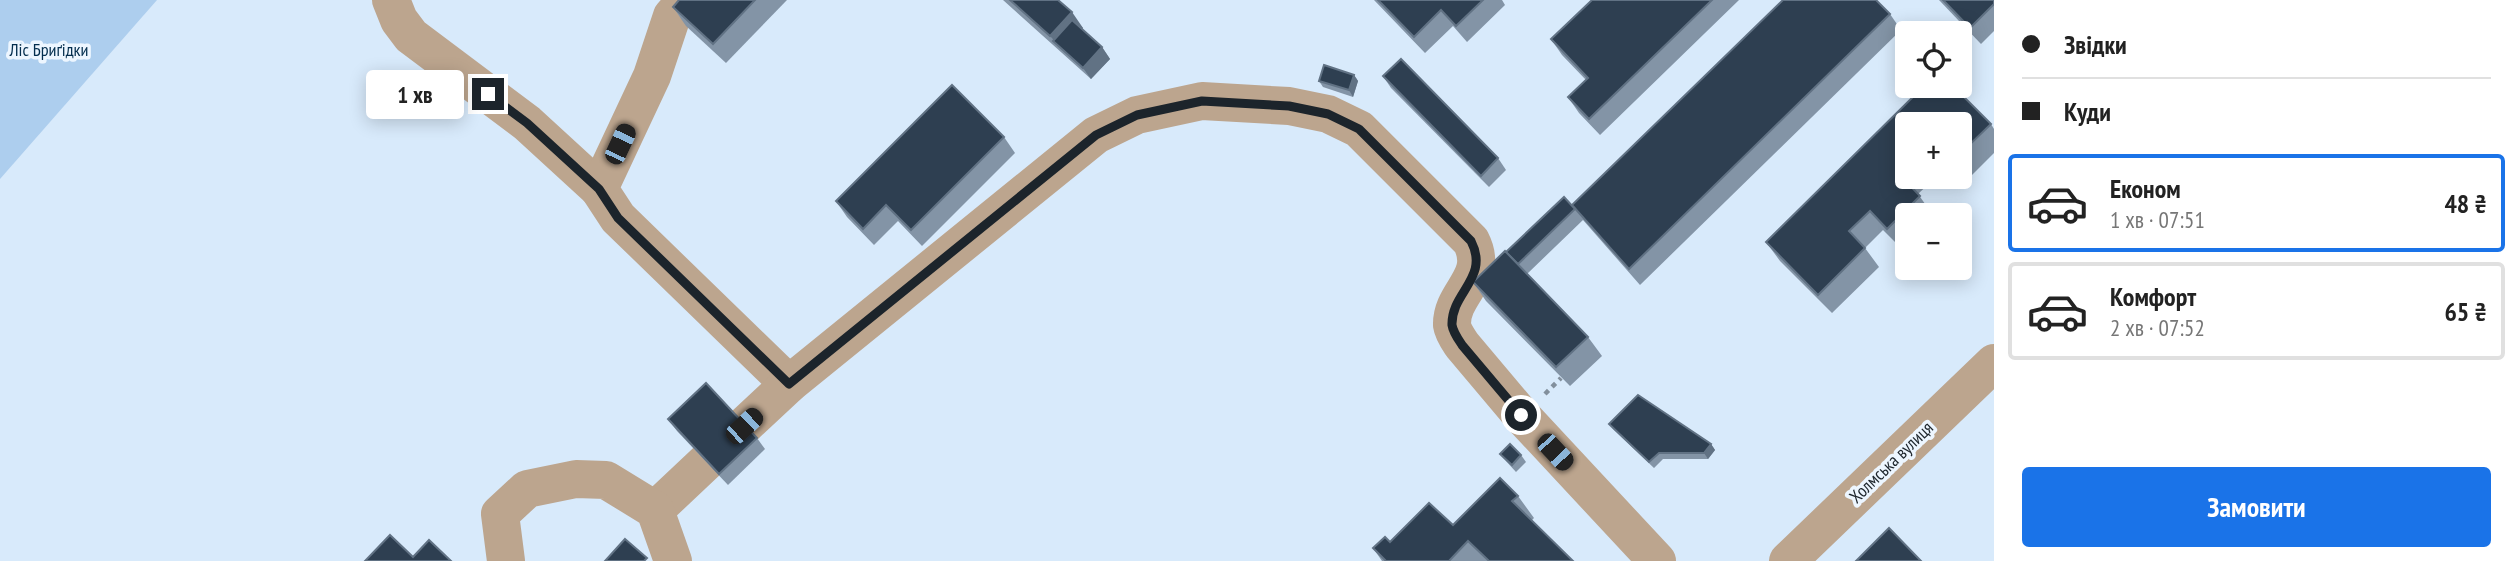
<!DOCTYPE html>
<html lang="uk">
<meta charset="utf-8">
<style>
body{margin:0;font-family:"PT Sans Narrow",sans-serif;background:#f2f2f2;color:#222;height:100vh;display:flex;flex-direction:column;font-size:26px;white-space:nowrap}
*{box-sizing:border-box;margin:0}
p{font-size:23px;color:#767676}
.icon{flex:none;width:38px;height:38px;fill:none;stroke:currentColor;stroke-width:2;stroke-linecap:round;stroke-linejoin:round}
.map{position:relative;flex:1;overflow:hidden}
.panel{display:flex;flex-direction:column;background:#fff;width:525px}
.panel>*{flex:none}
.top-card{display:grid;align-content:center;height:154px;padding:0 28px;background:#fff}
.buttons{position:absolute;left:1895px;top:21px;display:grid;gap:14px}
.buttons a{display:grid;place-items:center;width:77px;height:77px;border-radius:7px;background:#fff;box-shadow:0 4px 18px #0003;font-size:35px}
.end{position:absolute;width:32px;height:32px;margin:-16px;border:9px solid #1c242b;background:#fff;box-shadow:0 0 0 4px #fff}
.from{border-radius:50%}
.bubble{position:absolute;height:49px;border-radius:7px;background:#fff;box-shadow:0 4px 18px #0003;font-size:23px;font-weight:800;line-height:49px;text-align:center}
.car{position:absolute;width:21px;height:42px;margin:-21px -10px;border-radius:9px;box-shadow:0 0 5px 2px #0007;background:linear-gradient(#222 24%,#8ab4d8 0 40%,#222 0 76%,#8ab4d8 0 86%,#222 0)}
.top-card b{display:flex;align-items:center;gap:24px;height:66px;font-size:26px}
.top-card b+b{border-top:2px solid #e0e0e0}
.top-card i{width:18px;height:18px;background:#222}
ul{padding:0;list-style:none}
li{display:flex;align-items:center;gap:21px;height:98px;margin:0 14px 10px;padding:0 14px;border:4px solid #e0e0e0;border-radius:7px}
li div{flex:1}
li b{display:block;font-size:26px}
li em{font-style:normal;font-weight:800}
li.selected{border-color:#1a73e8}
li>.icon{width:63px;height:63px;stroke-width:1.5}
.primary-button{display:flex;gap:14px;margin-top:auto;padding:14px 28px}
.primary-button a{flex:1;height:80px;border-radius:7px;background:#1a73e8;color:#fff;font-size:28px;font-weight:800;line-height:80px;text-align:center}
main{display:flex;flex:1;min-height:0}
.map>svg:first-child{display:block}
.green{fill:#adceee}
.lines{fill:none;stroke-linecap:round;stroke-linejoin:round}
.path{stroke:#828f9c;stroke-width:4.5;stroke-dasharray:5 5;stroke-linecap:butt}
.minor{stroke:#bca58e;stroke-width:38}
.wall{fill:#8394a6}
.shaded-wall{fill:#617284}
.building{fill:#2e3f51;stroke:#617284;stroke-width:2}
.route{stroke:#1c242b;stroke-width:9}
.labels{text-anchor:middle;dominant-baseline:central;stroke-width:7;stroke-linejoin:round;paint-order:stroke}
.park-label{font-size:18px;fill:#042e4e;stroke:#edf6ff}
.street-label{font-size:18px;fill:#1c242b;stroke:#edf6ff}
</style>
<main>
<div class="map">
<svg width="1994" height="561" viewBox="0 0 1994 561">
<rect width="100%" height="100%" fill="#d8eafb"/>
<path class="green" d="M0 0H157L0 179Z"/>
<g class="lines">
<path class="path" d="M1545 394 1561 378"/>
<g class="minor">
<path d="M391 0 399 20 411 36 527 123 599 189"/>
<path d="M686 0 672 16 652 76 599 189 618 218 789 384"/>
<path d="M744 426 789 384 1096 135 1137 115 1202 101 1289 106 1328 114 1359 129 1471 241C1490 278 1451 292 1452 325 1453 332 1458 339 1462 345L1521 415 1657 561"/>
<path d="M655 510 706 462"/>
<path d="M506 561 500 514 527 489 576 479 606 480 655 510 673 561"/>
<path d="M1788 561 1994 363"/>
</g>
</g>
<g class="wall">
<path d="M679 0H787L726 63 686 26 673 7Z"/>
<path d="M1003 0H1058L1083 28 1082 29 1102 47 1110 59 1091 79Z"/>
<path d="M1374 0H1502L1505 5 1467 42 1453 26 1425 53Z"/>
<path d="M1592 0H1739L1600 135 1579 113 1568 97 1586 80 1562 55 1551 39Z"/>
<path d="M1939 0H1994V31L1981 44Z"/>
<path d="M1890 14 1901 30 1640 285 1583 220 1527 274 1588 337 1602 356 1570 386 1486 301 1473 282 1506 252Z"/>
<path d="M1354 75 1358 81 1353 97 1323 87 1319 81Z"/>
<path d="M1383 76 1498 158 1506 170 1489 187 1391 88Z"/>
<path d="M1924 86 1991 124 1994 129V153L1958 189 1946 177H1960V124H1908V177H1936L1918 194 1933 215H1908V241L1901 248 1883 230 1865 248 1879 267 1832 313 1780 261 1766 242Z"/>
<path d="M1004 137 1015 153 922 246 898 221 874 245 847 217 836 201Z"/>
<path d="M668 419 757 438 765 449 728 485 677 431Z"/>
<path d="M1609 424 1711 444 1715 450 1708 459H1663L1654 468 1614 430Z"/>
<path d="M1500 454 1521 455 1526 462 1516 472 1505 460Z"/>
<path d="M1518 496 1534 518 1532 520 1573 561H1382L1373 548 1390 542 1453 525Z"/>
</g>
<g class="shaded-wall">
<path d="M1072 12 1083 28 1063 50 1050 36Z"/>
<path d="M1102 47 1110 59 1091 79 1083 68Z"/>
<path d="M1354 75 1358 81 1353 97 1349 90Z"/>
<path d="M1711 444 1715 450 1708 459 1704 453Z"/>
</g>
<g class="building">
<path d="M679 0H755L713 44 673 7Z"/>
<path d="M1010 0H1058L1072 12 1050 36Z"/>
<path d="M1378 0H1483L1456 26 1441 10 1414 37Z"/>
<path d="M1592 0H1712L1589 119 1568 97 1588 78 1551 39Z"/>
<path d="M1783 0H1876L1890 14 1629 269 1572 205Z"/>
<path d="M1943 0H1994V4L1970 28Z"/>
<path d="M1072 20 1102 47 1083 68 1053 41Z"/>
<path d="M1401 59 1498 158 1481 176 1383 76Z"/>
<path d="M1324 65 1354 75 1349 90 1319 81Z"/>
<path d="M952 85 1004 137 911 230 886 205 863 229 836 201Z"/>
<path d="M1924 86H1953L1991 124 1960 154V124H1908V172L1902 177 1920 196 1887 229 1870 211 1849 231 1865 248 1818 295 1766 242Z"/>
<path d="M1564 197 1575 209 1518 264 1506 252Z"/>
<path d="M1505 251 1588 337 1556 367 1473 282Z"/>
<path d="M706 383 757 438 719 474 668 419Z"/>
<path d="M1638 395 1711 444 1704 453H1659L1649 462 1609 424Z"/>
<path d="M1510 444 1521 455 1512 465 1500 454Z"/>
<path d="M1500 478 1518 496 1512 501 1573 561H1489L1468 541 1449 561H1386L1373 548 1385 537 1390 542 1429 503 1453 525Z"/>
<path d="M1889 528 1921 561H1856Z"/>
<path d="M390 535 413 557 429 540 451 561H365Z"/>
<path d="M625 539 647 558 644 561H605Z"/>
</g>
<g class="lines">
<path class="route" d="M488 94 527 123 599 189 618 218 789 384 1096 135 1137 115 1202 101 1289 106 1328 114 1359 129 1471 241C1490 278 1451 292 1452 325 1453 332 1458 339 1462 345L1521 415"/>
</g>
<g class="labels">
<g class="park-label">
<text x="49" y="49">Ліс Бриґідки</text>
</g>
<g class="street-label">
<text transform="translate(1891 462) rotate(-44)">Холмська вулиця</text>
</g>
</g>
</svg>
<div class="buttons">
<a><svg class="icon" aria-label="locate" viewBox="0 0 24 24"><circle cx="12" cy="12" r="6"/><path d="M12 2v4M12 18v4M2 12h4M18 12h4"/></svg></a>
<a>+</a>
<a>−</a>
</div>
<i class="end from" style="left:1521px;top:415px"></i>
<i class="end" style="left:488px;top:94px"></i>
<div class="bubble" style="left:366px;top:70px;width:98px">1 хв</div>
<i class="car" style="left:620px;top:144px;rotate:25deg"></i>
<i class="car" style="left:744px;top:426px;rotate:47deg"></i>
<i class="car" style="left:1555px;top:452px;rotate:137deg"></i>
</div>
<section class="panel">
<div class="top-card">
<b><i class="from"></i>Звідки</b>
<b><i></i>Куди</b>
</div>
<ul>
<li class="selected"><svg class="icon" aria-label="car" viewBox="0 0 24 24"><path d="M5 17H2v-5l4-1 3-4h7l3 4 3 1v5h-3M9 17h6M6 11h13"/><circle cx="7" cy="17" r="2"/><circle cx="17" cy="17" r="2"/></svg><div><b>Економ</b><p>1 хв · 07:51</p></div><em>48 ₴</em></li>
<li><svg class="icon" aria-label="car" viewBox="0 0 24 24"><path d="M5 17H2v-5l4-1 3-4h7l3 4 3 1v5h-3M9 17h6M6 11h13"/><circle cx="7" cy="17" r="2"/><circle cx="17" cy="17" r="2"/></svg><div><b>Комфорт</b><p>2 хв · 07:52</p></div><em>65 ₴</em></li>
</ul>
<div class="primary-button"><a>Замовити</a></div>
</section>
</main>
